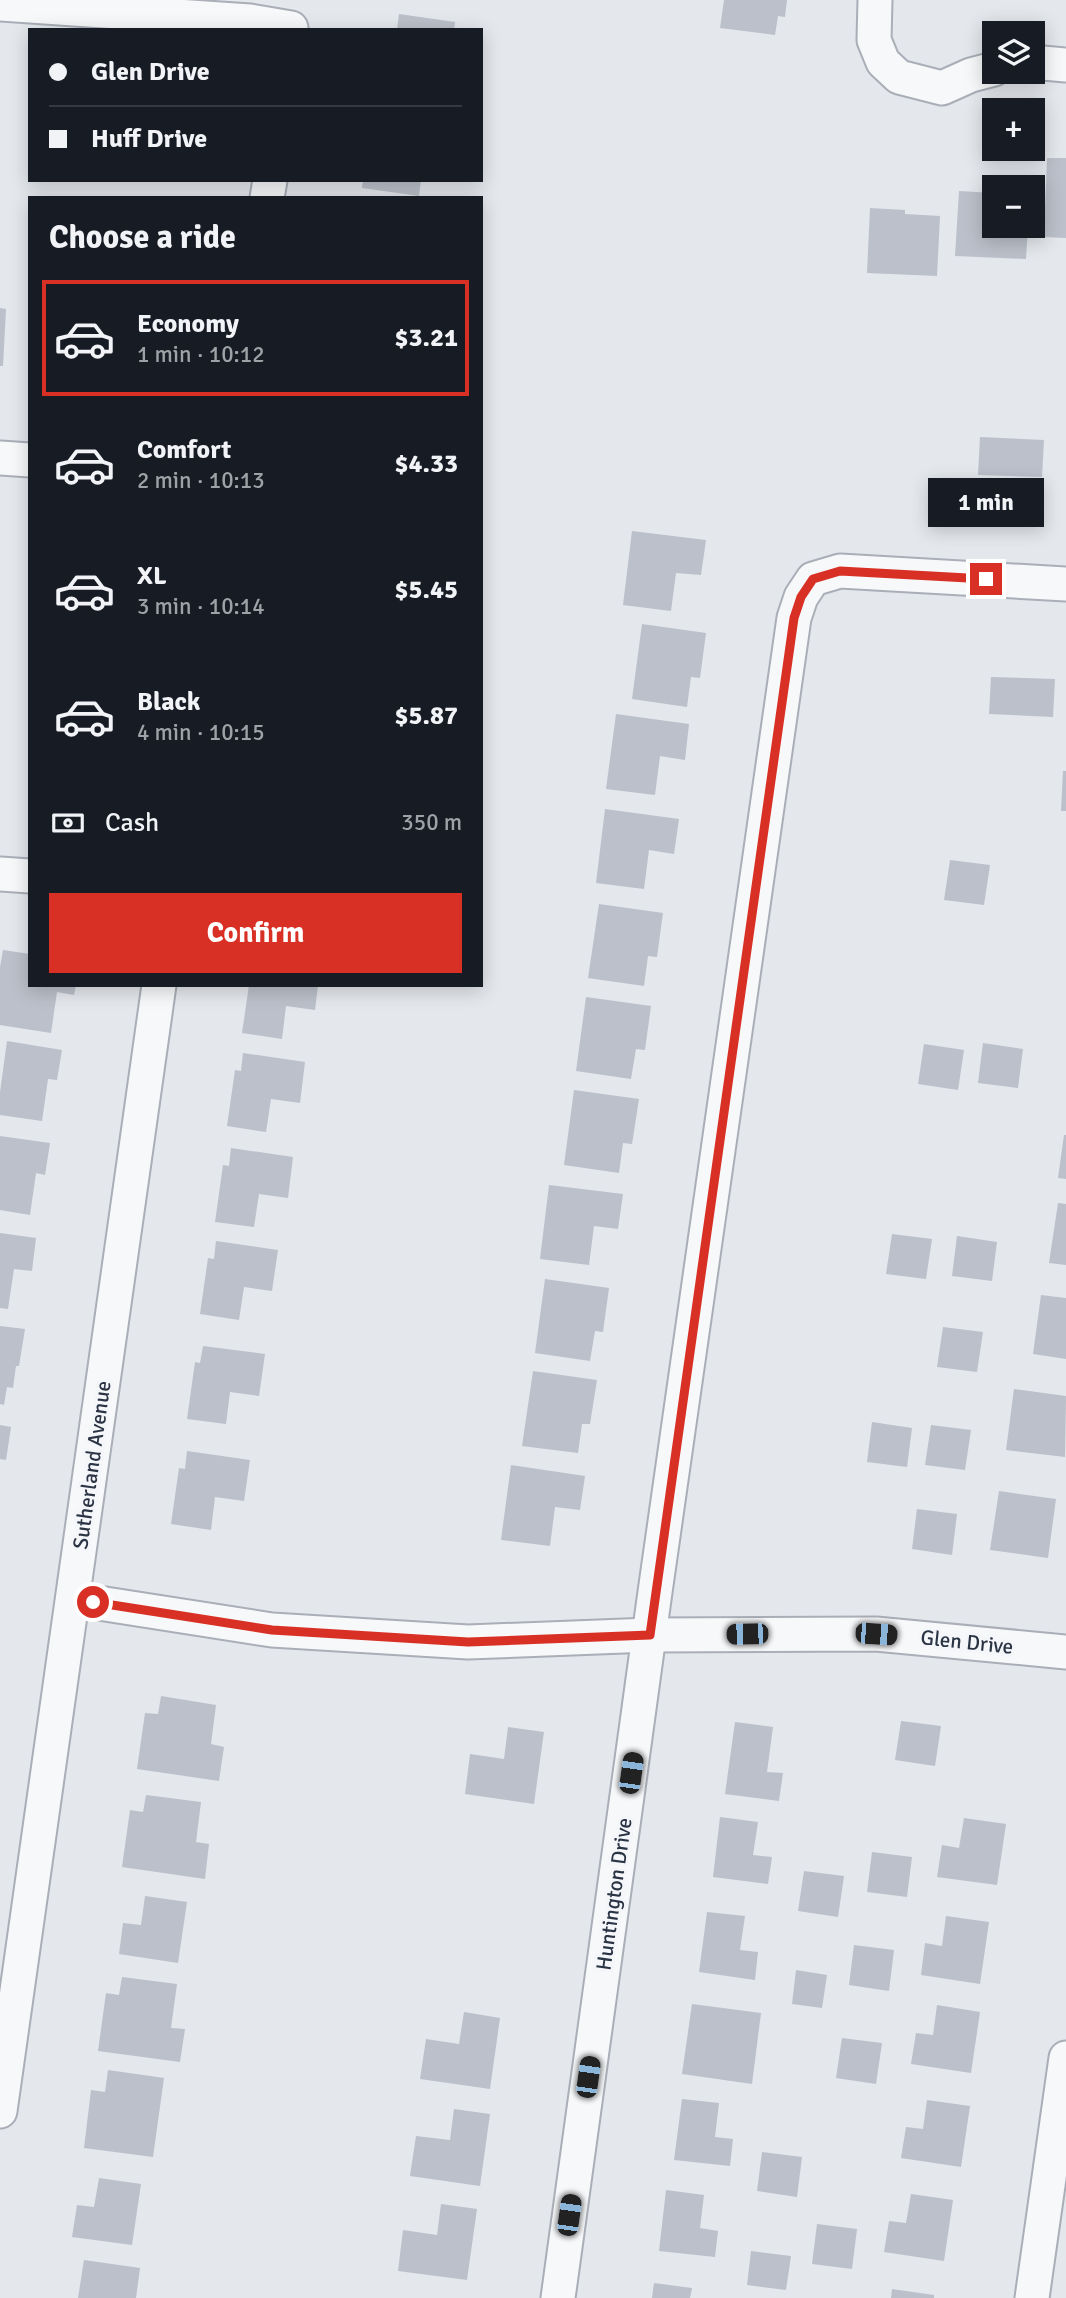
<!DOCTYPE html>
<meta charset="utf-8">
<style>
body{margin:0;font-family:Signika,sans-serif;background:#242831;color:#f1f3f6;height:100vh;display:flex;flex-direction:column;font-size:26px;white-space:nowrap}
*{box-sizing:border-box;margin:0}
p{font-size:23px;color:#9ea1a6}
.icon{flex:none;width:38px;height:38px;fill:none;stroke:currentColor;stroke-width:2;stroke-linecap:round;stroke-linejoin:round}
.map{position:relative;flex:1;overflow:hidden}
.side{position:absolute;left:28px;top:196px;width:455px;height:791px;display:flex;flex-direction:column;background:#171b24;border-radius:0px;box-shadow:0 4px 18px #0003}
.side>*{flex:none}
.hud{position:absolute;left:28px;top:28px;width:455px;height:154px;border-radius:0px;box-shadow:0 4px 18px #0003;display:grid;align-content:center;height:154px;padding:0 21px;background:#171b24}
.tools{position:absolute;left:982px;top:21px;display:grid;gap:14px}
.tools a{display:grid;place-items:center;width:63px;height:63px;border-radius:0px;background:#171b24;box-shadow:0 4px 18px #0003;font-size:35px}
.end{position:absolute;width:32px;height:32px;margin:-16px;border:9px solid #d93025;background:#fff;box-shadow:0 0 0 4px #fff}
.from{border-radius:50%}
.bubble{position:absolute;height:49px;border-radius:0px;background:#171b24;box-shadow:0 4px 18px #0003;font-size:23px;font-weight:800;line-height:49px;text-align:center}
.car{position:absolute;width:21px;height:42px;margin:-21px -10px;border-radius:9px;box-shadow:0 0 5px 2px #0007;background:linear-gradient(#222 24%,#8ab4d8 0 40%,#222 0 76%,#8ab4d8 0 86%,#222 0)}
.hud b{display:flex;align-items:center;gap:24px;height:66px;font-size:26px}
.hud b+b{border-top:2px solid #363941}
.hud i{width:18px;height:18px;background:#f1f3f6}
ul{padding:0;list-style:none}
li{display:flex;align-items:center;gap:21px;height:116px;margin:0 14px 10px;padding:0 7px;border:4px solid transparent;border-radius:0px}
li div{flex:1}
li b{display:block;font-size:26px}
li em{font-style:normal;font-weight:800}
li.selected{border-color:#d93025}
li>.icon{width:63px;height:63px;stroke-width:1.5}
h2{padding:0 21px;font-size:32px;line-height:84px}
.pay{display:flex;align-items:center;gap:18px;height:77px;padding:0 21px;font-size:26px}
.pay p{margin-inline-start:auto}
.primary-button{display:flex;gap:14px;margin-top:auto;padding:14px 21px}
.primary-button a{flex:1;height:80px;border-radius:0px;background:#d93025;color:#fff;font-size:28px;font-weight:800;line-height:80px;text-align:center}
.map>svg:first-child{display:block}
.building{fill:#bbc0ca}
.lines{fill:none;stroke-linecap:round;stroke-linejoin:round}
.minor-casing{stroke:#a9aeb7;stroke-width:37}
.minor{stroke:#f7f8fa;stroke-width:33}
.route{stroke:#d93025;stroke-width:9}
.labels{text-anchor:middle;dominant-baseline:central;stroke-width:7;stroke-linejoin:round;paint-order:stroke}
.street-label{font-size:21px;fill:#2b3445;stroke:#f4f6f9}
</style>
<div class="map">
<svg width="1066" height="2298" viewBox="0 0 1066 2298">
<rect width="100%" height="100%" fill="#e4e7ec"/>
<g class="building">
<path d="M724 0H787L785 17 778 16 775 35 720 28Z"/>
<path d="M399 14 455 22 454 30H397Z"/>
<path d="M1047 158H1066V238L1044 237Z"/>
<path d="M363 180H421L419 196 362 188Z"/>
<path d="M959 191 994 193V226H1028L1026 259 955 256Z"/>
<path d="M870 208 905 210V214L940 216 937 276 867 273Z"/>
<path d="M0 308 6 309 3 366H0Z"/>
<path d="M980 437 1044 440 1042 477 978 475Z"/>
<path d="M632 531 706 540 701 575 676 573 671 611 623 605Z"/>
<path d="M642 624 706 633 700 678 691 677 687 707 632 699Z"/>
<path d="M991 677 1055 679 1053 717 989 714Z"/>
<path d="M616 714 689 724 685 760 660 756 655 795 606 789Z"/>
<path d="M1063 771H1066V811H1061Z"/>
<path d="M605 809 679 819 674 854 649 850 644 889 596 883Z"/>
<path d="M950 860 990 865 984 905 944 900Z"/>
<path d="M599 904 663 913 657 957 648 956 644 986 588 978Z"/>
<path d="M3 950 30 954V985H76L74 995 57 992 51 1033 0 1025V967Z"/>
<path d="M249 985H318L315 1010 286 1006 282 1039 242 1033Z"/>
<path d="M586 997 651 1006 645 1050 636 1049 631 1079 576 1071Z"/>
<path d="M7 1041 62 1050 57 1080 48 1079 42 1121 0 1115V1092Z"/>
<path d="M983 1043 1023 1049 1018 1088 978 1083Z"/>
<path d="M924 1044 964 1050 958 1090 918 1084Z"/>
<path d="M243 1053 305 1062 300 1103 271 1099 266 1132 227 1126 235 1070 241 1071Z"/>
<path d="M574 1090 639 1099 632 1144 623 1143 619 1173 564 1165Z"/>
<path d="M1064 1135H1066V1179L1058 1178Z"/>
<path d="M0 1136 50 1143 45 1175 36 1173 30 1215 0 1210Z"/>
<path d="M231 1148 293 1157 288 1198 259 1194 254 1227 215 1222 223 1165 229 1166Z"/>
<path d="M549 1185 623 1194 618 1229 594 1226 589 1265 540 1259Z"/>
<path d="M1058 1203 1066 1204V1265L1049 1263Z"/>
<path d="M0 1233 36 1238 32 1271 14 1269 8 1309 0 1308Z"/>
<path d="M892 1234 932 1239 926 1279 886 1274Z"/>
<path d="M957 1236 997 1242 992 1281 952 1276Z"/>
<path d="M216 1241 278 1250 272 1291 244 1287 239 1320 200 1314 208 1258 214 1259Z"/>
<path d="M545 1279 609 1288 603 1332 595 1331 590 1361 535 1353Z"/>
<path d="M1041 1295 1066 1298V1359L1033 1354Z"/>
<path d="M0 1326 25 1329 19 1366H16L13 1388 7 1387 4 1405 0 1404Z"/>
<path d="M943 1327 983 1332 977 1372 937 1367Z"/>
<path d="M203 1346 265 1354 259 1396 230 1392 226 1424 187 1419 195 1362 200 1363Z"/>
<path d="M533 1371 597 1380 590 1424H582L578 1453 522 1446Z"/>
<path d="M1014 1389 1066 1396 1065 1457 1006 1450Z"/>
<path d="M872 1422 912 1428 907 1467 867 1462Z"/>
<path d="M0 1425 11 1427 6 1460 0 1459Z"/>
<path d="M931 1425 971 1430 965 1470 925 1465Z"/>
<path d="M187 1451 250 1460 244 1501 215 1497 211 1530 171 1524 179 1468 185 1469Z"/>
<path d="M511 1465 585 1476 580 1510 555 1507 550 1546 501 1540Z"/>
<path d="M999 1491 1056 1499 1048 1558 990 1550Z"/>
<path d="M917 1509 957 1514 952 1555 912 1549Z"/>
<path d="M161 1696 216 1705 211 1744 224 1747 219 1781 137 1769 145 1713 158 1714Z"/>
<path d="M901 1721 941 1726 935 1766 895 1760Z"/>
<path d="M735 1722 773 1727 767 1772 783 1773 779 1801 725 1794Z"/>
<path d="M508 1727 544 1732 534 1804 465 1794 470 1754 504 1759Z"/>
<path d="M146 1795 201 1802 196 1842 209 1844 205 1879 122 1867 130 1810 143 1812Z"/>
<path d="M720 1817 758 1822 753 1855 772 1857 768 1884 713 1877Z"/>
<path d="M964 1818 1006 1824 997 1885 937 1877 942 1845 959 1848Z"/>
<path d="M872 1852 912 1857 907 1897 867 1892Z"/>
<path d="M804 1871 844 1876 838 1917 798 1911Z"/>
<path d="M145 1896 187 1902 178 1963 119 1954 123 1923 141 1925Z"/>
<path d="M707 1912 745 1916 740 1950 758 1952 755 1980 699 1972Z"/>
<path d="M946 1916 989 1922 980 1984 921 1975 925 1943 942 1946Z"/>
<path d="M854 1945 894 1950 889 1991 849 1985Z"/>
<path d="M796 1970 827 1975 822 2008 792 2004Z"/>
<path d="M122 1977 177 1984 171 2028 185 2029 180 2062 98 2051 106 1993 119 1995Z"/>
<path d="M692 2004 761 2013 752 2084 682 2074Z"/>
<path d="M937 2005 980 2012 971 2073 911 2064 916 2033 933 2035Z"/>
<path d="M464 2012 500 2018 490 2089 420 2079 426 2039 459 2044Z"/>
<path d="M842 2038 882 2043 876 2084 836 2078Z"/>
<path d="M108 2070 164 2078 153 2157 84 2148 91 2090 105 2092Z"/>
<path d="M682 2099 719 2103 715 2137 733 2139 730 2166 674 2160Z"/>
<path d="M927 2100 970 2106 961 2167 901 2158 906 2127 923 2129Z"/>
<path d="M454 2109 490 2114 480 2186 410 2176 416 2136 450 2140Z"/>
<path d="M762 2152 802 2157 797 2197 757 2191Z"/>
<path d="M99 2178 141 2184 132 2245 72 2237 77 2205 94 2207Z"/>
<path d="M666 2190 704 2195 700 2228 718 2231 715 2257 659 2251Z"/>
<path d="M911 2194 953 2200 944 2261 884 2252 889 2221 906 2223Z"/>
<path d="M441 2204 477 2209 467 2280 398 2271 403 2230 437 2235Z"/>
<path d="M817 2224 857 2229 852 2269 812 2264Z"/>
<path d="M751 2251 791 2256 786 2290 747 2285Z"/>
<path d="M84 2260 140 2268 136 2298H78Z"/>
<path d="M654 2283 692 2288 690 2298H652Z"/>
<path d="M892 2289 934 2295V2298H891Z"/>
</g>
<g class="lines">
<g class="minor-casing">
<g id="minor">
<path d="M875 0 874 40 883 62 899 77 942 88 971 75 994 69"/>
<path d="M0 4 250 21 291 28"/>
<path d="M1032 62 1066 65"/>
<path d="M267 198 270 180"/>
<path d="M0 458 30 460"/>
<path d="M0 874 30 876"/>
<path d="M73 1599 272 1630 468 1642 650 1635 876 1634 1066 1652"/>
<path d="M0 2111 159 985"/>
<path d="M558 2298 655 1592 794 618 801 597 813 579 840 571 1066 584"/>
<path d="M1032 2298 1066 2058"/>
</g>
</g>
<use href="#minor" class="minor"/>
</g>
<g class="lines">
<path class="route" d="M93 1602 272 1630 468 1642 650 1635 794 618 801 597 813 579 840 571 986 579"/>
</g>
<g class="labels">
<g class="street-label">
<text transform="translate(92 1465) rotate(-82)">Sutherland Avenue</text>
<text transform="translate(967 1642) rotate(6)">Glen Drive</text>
<text transform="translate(614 1894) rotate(-82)">Huntington Drive</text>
</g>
</g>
</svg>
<div class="tools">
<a><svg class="icon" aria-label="layers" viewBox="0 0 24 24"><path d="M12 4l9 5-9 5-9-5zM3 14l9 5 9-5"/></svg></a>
<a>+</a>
<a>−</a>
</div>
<i class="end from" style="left:93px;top:1602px"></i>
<i class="end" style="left:986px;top:579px"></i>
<div class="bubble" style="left:928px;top:478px;width:116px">1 min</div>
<i class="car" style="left:747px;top:1634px;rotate:269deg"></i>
<i class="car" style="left:876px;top:1634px;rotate:94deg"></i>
<i class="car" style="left:631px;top:1773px;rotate:8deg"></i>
<i class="car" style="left:588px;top:2077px;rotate:8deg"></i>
<i class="car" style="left:569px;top:2215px;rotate:8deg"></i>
<div class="hud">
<b><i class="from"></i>Glen Drive</b>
<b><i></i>Huff Drive</b>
</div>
<section class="side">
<h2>Choose a ride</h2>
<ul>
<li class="selected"><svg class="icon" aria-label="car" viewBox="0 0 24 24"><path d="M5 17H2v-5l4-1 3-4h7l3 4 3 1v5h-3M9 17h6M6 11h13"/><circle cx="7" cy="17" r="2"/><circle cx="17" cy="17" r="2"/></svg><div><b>Economy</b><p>1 min · 10:12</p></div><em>$3.21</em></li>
<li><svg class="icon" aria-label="car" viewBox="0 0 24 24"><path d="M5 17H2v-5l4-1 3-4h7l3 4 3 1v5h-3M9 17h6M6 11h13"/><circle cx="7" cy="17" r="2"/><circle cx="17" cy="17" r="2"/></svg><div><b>Comfort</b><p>2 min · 10:13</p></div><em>$4.33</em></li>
<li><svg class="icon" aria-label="car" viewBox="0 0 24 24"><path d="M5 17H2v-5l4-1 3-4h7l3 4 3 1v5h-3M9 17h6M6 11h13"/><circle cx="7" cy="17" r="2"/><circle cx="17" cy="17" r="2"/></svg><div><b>XL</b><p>3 min · 10:14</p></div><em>$5.45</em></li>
<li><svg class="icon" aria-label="car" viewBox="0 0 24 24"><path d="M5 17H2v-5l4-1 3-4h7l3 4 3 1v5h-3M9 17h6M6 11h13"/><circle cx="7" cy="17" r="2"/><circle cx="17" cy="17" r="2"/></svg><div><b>Black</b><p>4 min · 10:15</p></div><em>$5.87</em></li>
</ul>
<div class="pay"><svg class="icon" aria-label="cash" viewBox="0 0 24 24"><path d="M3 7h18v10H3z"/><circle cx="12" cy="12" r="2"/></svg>Cash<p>350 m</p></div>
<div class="primary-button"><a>Confirm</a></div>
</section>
</div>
